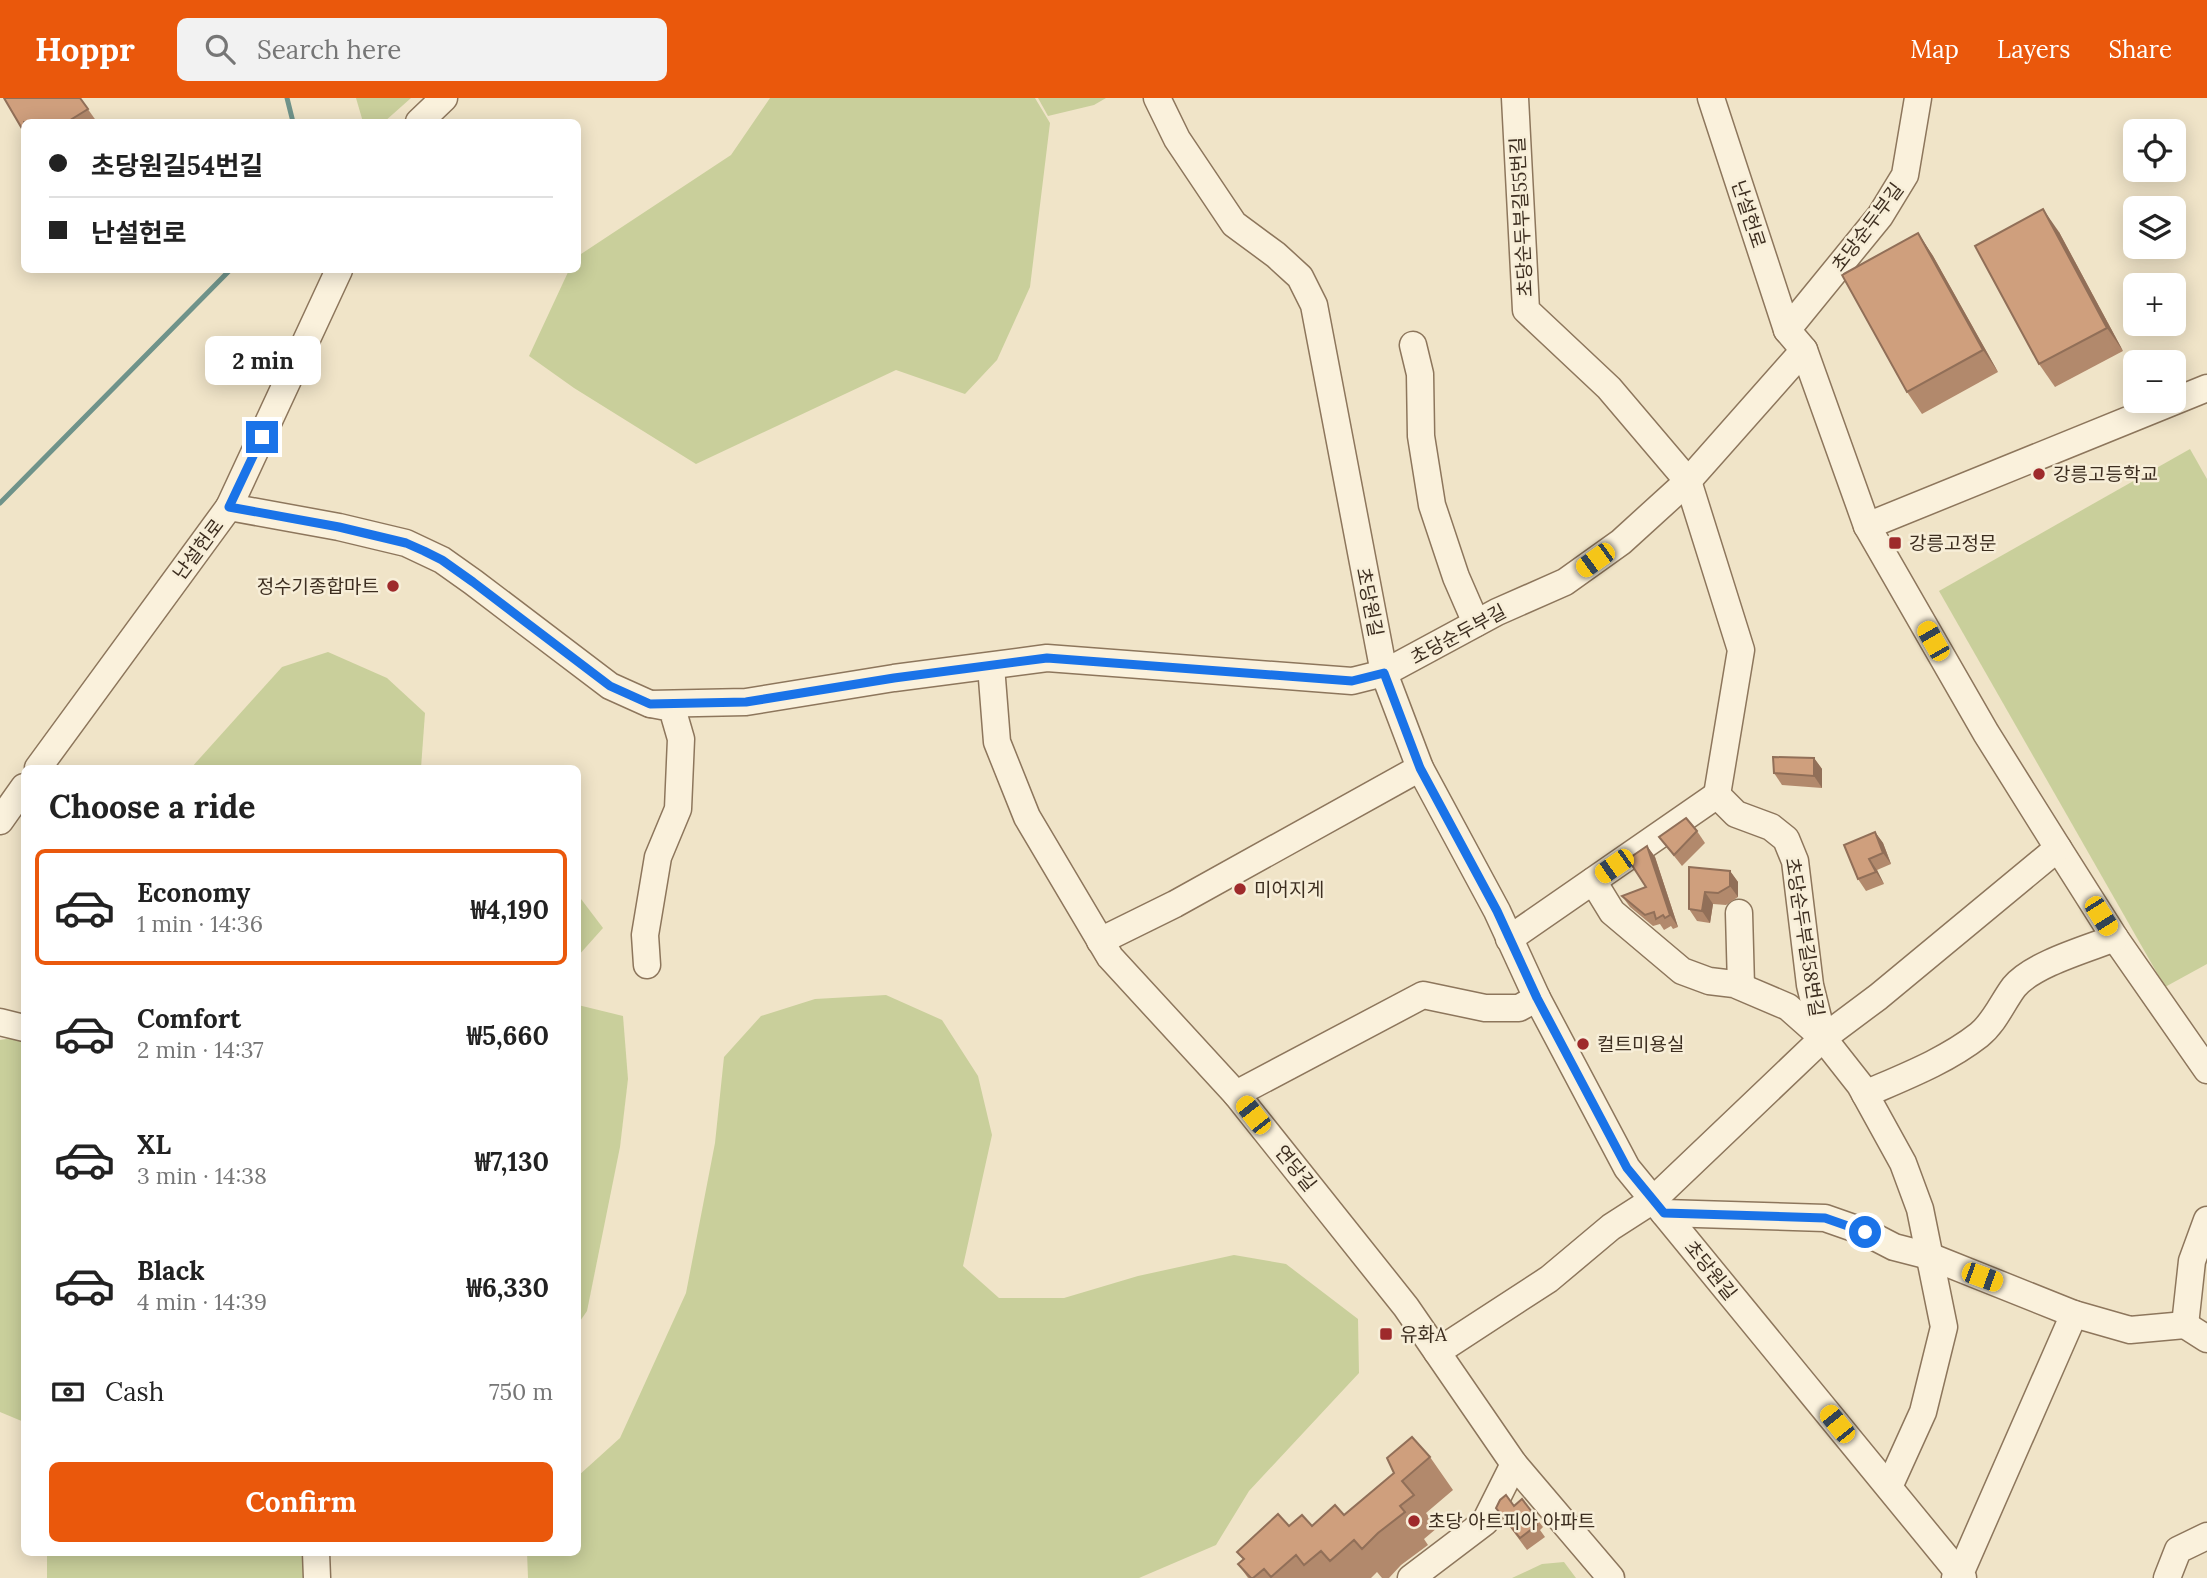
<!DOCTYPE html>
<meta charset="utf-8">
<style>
body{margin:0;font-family:Lora,"Noto Sans KR",serif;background:#f2f2f2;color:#222;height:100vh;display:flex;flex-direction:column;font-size:26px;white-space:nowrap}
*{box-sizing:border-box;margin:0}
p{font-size:23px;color:#767676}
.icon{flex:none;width:38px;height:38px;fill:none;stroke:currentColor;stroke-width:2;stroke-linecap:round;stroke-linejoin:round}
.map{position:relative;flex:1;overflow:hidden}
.panel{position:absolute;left:21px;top:667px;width:560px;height:791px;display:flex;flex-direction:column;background:#fff;border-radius:10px;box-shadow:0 4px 18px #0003}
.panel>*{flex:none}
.guide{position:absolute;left:21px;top:21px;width:560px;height:154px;border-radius:10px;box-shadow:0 4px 18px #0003;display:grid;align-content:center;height:154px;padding:0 28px;background:#fff}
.controls{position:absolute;left:2123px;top:21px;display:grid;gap:14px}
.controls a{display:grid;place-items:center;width:63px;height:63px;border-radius:10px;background:#fff;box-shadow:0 4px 18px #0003;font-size:35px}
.end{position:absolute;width:32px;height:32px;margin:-16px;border:9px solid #1a73e8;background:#fff;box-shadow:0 0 0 4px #fff}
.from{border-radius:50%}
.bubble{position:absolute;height:49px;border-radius:10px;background:#fff;box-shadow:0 4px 18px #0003;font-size:23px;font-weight:700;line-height:49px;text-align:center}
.car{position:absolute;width:21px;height:42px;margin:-21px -10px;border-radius:9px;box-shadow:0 0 5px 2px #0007;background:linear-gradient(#f5c518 24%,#345 0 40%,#f5c518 0 76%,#345 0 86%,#f5c518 0)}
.guide b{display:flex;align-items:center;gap:24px;height:66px;font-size:26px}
.guide b+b{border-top:2px solid #e0e0e0}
.guide i{width:18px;height:18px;background:#222}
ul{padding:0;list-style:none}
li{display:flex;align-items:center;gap:21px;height:116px;margin:0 14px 10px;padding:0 14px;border:4px solid transparent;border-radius:10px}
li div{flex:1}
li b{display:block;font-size:26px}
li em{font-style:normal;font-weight:700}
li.current{border-color:#ea580c}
li>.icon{width:63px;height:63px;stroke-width:1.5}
h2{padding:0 28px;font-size:32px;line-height:84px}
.pay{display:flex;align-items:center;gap:18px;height:77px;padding:0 28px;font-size:26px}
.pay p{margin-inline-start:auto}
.cta{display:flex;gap:14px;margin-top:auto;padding:14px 28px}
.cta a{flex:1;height:80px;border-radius:10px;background:#ea580c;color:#fff;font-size:28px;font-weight:700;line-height:80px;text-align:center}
header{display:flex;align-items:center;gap:42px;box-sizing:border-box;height:98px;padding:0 35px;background:#ea580c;color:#fff}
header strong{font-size:33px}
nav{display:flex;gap:38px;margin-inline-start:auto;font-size:24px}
.search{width:490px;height:63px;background:#f2f2f2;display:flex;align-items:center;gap:18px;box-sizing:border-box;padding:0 24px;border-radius:10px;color:#767676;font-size:26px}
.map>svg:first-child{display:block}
.green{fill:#c9cf9b}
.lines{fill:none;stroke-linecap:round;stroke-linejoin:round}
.stream{stroke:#6f938a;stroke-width:5}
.minor-casing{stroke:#8d765c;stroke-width:29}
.minor{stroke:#faf1dc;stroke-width:26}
.wall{fill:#b2896c}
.shaded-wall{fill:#916f58}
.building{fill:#cf9f7d;stroke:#916f58;stroke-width:2}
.route{stroke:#1a73e8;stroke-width:9}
.poi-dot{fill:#9e2a2b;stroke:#f7eed8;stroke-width:2.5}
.labels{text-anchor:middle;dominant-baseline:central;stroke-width:5;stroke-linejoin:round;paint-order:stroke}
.street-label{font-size:19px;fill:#3d2e20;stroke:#f7eed8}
.poi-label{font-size:19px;fill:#3d2e20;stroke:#f7eed8;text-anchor:start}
</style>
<header>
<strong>Hoppr</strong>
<div class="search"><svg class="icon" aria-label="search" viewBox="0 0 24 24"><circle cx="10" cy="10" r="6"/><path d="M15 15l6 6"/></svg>Search here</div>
<nav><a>Map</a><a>Layers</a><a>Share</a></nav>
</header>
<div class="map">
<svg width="2207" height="1480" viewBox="0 0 2207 1480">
<rect width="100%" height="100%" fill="#f0e4c8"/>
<g class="green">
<path d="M356 0H411L384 24H363Z"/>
<path d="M770 0H1035L1050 25 1030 189 997 262 965 296 896 272 696 366 574 290 529 258 569 172H578V158L731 57Z"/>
<path d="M1038 0H1106L1094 7 1048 18Z"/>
<path d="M2190 351 2207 381V866L2165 889 1939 493Z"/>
<path d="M328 554 387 580 425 615 421 670H191L282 569Z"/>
<path d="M578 797 603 830 578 858Z"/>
<path d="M886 897 942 922 978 978 992 1037 963 1168 999 1200H1064L1138 1178 1234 1157 1286 1166 1358 1221 1359 1275 1249 1393 1216 1447 1139 1480H528L527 1454H578V1378L620 1340 686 1195 715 1045 724 959 761 918 815 901Z"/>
<path d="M578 907 623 918 628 981 620 1049 587 1213 578 1226Z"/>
<path d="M24 938V1324L0 1314V942Z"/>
<path d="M47 1454H313L307 1480H47Z"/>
<path d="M1564 1464 1576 1480H1512L1542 1466Z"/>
</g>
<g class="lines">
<g class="stream">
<path d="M287 0 293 24"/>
<path d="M0 405 230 172"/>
</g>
<g class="minor-casing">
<g id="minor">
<path d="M1157 0 1177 41 1234 126 1276 157 1300 179 1314 207 1384 575 1420 670 1497 813 1537 900 1627 1070 1963 1480"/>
<path d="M1515 0 1526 212 1609 290 1688 383 1741 552 1717 697 1736 716 1771 729 1786 741 1795 763 1810 887 1823 940 1860 987 1903 1065 1920 1111 1944 1229 1923 1314 1889 1389"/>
<path d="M1711 0 1787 232"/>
<path d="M419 24 444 0"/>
<path d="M1413 247 1420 276 1421 338 1432 407 1456 479 1476 525"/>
<path d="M1804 252 1867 428 1986 635 2058 750 2115 840 2207 972"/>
<path d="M229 409 339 429 406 445 442 462 473 484 610 588 650 606 746 604 894 580 1047 560 1352 583 1384 575 1497 514 1565 484 1621 444 1688 383 1804 252 1787 232 1880 118 1905 77 1918 0"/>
<path d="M1867 428 2207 290"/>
<path d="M991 568 997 644 1027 719 1110 859 1236 996 1406 1209 1514 1366 1611 1480"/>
<path d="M38 670 229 409 339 172"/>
<path d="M0 723 24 689"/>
<path d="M1593 783 1612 814 1682 873 1709 883 1734 886 1788 909 1823 940"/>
<path d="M1739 815 1741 888"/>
<path d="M1509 841 1717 697"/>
<path d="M1100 843 1175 806 1420 670"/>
<path d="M647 867 645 837 658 759 678 711 681 641 672 610 651 606"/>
<path d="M0 924 24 930"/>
<path d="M1236 996 1423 897 1485 910H1519L1537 900"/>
<path d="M1865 996C1904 979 1946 963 1979 937 1995 924 2002 905 2014 889 2033 866 2087 851 2115 840"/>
<path d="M1664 1115 1825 1120 1865 1134 1894 1149 1929 1158 2074 1216 2130 1232 2185 1227 2207 1241"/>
<path d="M2185 1227 2192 1163 2207 1122"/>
<path d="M1437 1254 1549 1181 1611 1129 1653 1102 1823 940 1878 899 2058 750"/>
<path d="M316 1454 317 1480"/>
<path d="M1411 1480 1485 1424 1514 1366"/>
<path d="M1955 1480 1960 1476 2074 1216"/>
<path d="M2167 1480 2178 1452 2207 1438"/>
</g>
</g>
<use href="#minor" class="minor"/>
</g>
<g class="wall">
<path d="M80 0 97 24H24Z"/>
<path d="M2059 134 2123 253 2055 289 2039 266Z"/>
<path d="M1918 135 1933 158 1998 274 1922 316 1907 294Z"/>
<path d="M1814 660 1822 671V690L1782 687 1774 675Z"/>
<path d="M1697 733 1705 745 1682 768 1659 739Z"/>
<path d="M1875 734 1883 745 1891 766 1877 772 1884 786 1866 793 1858 781Z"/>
<path d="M1647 748 1655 759 1678 829 1673 831 1671 828 1664 832 1660 826 1653 828 1630 809 1622 798 1646 789Z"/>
<path d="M1689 769 1730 773 1738 784V799L1726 807 1713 806 1710 825 1697 823 1689 811Z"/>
<path d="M1430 1359 1453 1392 1426 1415 1437 1430 1424 1441 1428 1447 1401 1467 1389 1480H1382L1377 1474 1371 1480H1248L1238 1466 1243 1461 1237 1454 1289 1428H1312L1344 1417Z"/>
<path d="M1522 1401 1543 1429 1540 1432 1545 1439 1527 1452 1496 1410 1514 1408Z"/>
</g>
<g class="shaded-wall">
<path d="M2043 111 2059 134 2123 253 2107 230Z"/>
<path d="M1918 135 1933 158 1998 274 1983 252Z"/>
<path d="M1814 660 1822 671V690L1814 678Z"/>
<path d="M1875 734 1883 745 1891 766 1883 755Z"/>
<path d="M1647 748 1655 759 1678 829 1670 817Z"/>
<path d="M1869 761 1877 772 1884 786 1876 774Z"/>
<path d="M1730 773 1738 784V799L1730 788Z"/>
<path d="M1705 794 1713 806 1710 825 1702 813Z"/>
</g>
<g class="building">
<path d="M4 0H80L88 11 67 24H24V34Z"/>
<path d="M2043 111 2107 230 2039 266 1975 148Z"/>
<path d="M1918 135 1983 252 1907 294 1842 177Z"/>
<path d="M1773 659 1814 660V678L1774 675Z"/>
<path d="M1686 720 1697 733 1674 757 1659 739Z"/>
<path d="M1875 734 1883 755 1869 761 1876 774 1858 781 1844 747Z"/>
<path d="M1647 748 1670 817 1665 820 1663 817 1656 821 1654 814 1645 817 1622 798 1646 789 1628 761Z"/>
<path d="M1689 769 1730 773V788L1718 795 1705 794 1702 813 1689 811Z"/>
<path d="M1412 1339 1430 1359 1402 1383 1414 1397 1400 1408 1405 1414 1378 1435 1362 1451 1354 1442 1330 1463 1321 1453 1304 1467 1296 1457 1271 1479 1264 1471 1253 1480H1251L1238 1466 1244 1461 1237 1454 1278 1416 1289 1428 1302 1417 1312 1428 1335 1407 1344 1417 1394 1375 1387 1360Z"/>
<path d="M1506 1397 1514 1408 1522 1401 1535 1418 1532 1420 1537 1427 1520 1440 1496 1410 1500 1402Z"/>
</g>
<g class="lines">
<path class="route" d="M262 339 229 409 339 429 406 445 424 453 442 462 473 484 610 588 650 606 746 604 894 580 1047 560 1352 583 1384 575 1420 670 1497 813 1537 900 1627 1070 1664 1115 1825 1120 1865 1134"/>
</g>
<g class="poi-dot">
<circle cx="2039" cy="376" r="7"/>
<rect x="1888" y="438" width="14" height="14" rx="3.5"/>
<circle cx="393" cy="488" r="7"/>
<circle cx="1240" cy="791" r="7"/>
<circle cx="1583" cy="946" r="7"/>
<rect x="1379" y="1229" width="14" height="14" rx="3.5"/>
<circle cx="1414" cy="1423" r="7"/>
</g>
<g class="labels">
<g class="street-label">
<text transform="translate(1749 116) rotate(72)">난설헌로</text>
<text transform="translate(1521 119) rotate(-93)">초당순두부길55번길</text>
<text transform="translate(1867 129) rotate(-53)">초당순두부길</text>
<text transform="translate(198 451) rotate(-53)">난설헌로</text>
<text transform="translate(1370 504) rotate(79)">초당원길</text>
<text transform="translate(1458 536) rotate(-28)">초당순두부길</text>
<text transform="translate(1805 839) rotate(81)">초당순두부길58번길</text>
<text transform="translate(1296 1070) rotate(51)">연당길</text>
<text transform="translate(1711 1172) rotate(51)">초당원길</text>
</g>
<g class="poi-label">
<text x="2053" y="376">강릉고등학교</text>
<text x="1909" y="445">강릉고정문</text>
<text x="379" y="488" text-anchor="end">정수기종합마트</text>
<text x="1254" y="791">미어지게</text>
<text x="1597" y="946">컬트미용실</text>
<text x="1400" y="1236">유화A</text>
<text x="1428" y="1423">초당 아트피아 아파트</text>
</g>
</g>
</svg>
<div class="controls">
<a><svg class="icon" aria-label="locate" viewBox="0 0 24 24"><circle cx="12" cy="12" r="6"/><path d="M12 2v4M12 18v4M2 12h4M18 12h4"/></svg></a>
<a><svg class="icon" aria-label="layers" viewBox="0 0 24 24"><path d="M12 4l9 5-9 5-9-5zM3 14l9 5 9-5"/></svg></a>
<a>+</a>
<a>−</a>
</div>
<i class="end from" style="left:1865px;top:1134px"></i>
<i class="end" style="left:262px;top:339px"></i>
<div class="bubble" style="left:205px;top:238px;width:116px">2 min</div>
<i class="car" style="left:1595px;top:462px;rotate:234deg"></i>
<i class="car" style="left:1933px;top:543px;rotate:330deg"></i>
<i class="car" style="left:1614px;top:768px;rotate:235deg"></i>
<i class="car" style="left:2101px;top:818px;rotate:148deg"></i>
<i class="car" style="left:1253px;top:1017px;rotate:322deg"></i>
<i class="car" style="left:1982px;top:1179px;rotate:110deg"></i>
<i class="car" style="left:1837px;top:1326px;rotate:321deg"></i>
<div class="guide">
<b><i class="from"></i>초당원길54번길</b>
<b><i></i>난설헌로</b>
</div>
<section class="panel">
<h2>Choose a ride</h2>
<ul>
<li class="current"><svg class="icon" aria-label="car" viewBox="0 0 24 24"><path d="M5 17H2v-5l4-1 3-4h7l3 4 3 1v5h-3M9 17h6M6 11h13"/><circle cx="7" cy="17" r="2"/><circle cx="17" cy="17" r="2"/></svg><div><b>Economy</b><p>1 min · 14:36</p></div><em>₩4,190</em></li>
<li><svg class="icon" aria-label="car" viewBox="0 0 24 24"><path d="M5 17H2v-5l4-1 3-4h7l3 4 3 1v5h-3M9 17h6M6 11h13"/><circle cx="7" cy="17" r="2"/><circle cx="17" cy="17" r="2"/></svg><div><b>Comfort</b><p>2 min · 14:37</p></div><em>₩5,660</em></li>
<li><svg class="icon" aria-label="car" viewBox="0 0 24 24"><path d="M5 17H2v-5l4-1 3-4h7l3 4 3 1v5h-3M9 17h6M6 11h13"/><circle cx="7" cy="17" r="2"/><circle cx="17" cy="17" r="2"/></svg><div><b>XL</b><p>3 min · 14:38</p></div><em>₩7,130</em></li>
<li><svg class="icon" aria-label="car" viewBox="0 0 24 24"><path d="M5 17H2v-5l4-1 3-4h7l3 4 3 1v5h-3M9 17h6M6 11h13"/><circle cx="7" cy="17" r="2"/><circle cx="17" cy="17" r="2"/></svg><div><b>Black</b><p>4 min · 14:39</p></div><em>₩6,330</em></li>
</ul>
<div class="pay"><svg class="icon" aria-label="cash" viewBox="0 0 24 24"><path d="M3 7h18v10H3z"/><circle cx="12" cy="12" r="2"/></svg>Cash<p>750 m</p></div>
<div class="cta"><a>Confirm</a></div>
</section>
</div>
